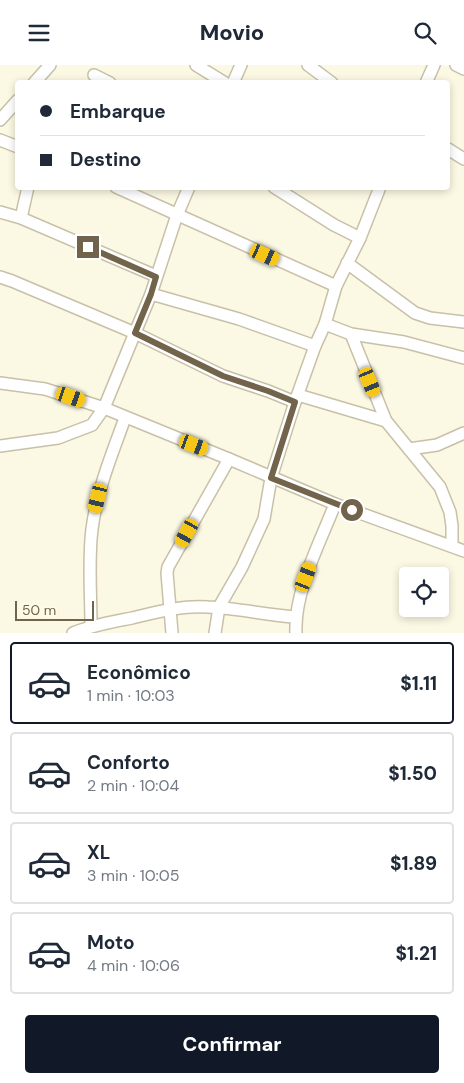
<!DOCTYPE html>
<html lang="pt">
<meta charset="utf-8">
<style>
body{margin:0;font-family:"DM Sans",sans-serif;background:#f2f2f3;color:#1f2937;height:100vh;display:flex;flex-direction:column;font-size:19px;white-space:nowrap}
*{box-sizing:border-box;margin:0}
p{font-size:16px;color:#747a83}
.icon{flex:none;width:28px;height:28px;fill:none;stroke:currentColor;stroke-width:2;stroke-linecap:round;stroke-linejoin:round}
.map{position:relative;height:568px;overflow:hidden}
.details{display:flex;flex-direction:column;background:#fff;flex:1}
.details>*{flex:none}
.banner{position:absolute;left:15px;top:15px;width:435px;height:110px;border-radius:5px;box-shadow:0 2px 8px #0003;display:grid;align-content:center;height:110px;padding:0 25px;background:#fff}
.tools{position:absolute;left:399px;top:502px;display:grid;gap:10px}
.tools a{display:grid;place-items:center;width:50px;height:50px;border-radius:5px;background:#fff;box-shadow:0 2px 8px #0003;font-size:25px}
.scale{position:absolute;left:15px;bottom:12px;width:79px;box-sizing:border-box;padding-left:5px;border:2px solid #71644b;border-top:0;font-size:14px;line-height:18px;white-space:nowrap;color:#71644b;-webkit-text-stroke:4px #fefce9;paint-order:stroke}
.end{position:absolute;width:22px;height:22px;margin:-11px;border:6px solid #71644b;background:#fff;box-shadow:0 0 0 2px #fff}
.from{border-radius:50%}
.car{position:absolute;width:15px;height:30px;margin:-15px -8px;border-radius:6px;box-shadow:0 0 4px 1px #0007;background:linear-gradient(#f5c518 24%,#345 0 40%,#f5c518 0 76%,#345 0 86%,#f5c518 0)}
.banner b{display:flex;align-items:center;gap:18px;height:48px;font-size:19px}
.banner b+b{border-top:1px solid #e0e1e3}
.banner i{width:12px;height:12px;background:#1f2937}
ul{padding:9px 0 0;list-style:none}
li{display:flex;align-items:center;gap:15px;height:82px;margin:0 10px 8px;padding:0 15px;border:2px solid #e0e1e3;border-radius:5px}
li div{flex:1}
li b{display:block;font-size:19px}
li em{font-style:normal;font-weight:800}
li.selected{border-color:#111827}
li>.icon{width:45px;height:45px;stroke-width:1.5}
.action{display:flex;gap:10px;margin-top:auto;padding:10px 25px}
.action a{flex:1;height:58px;border-radius:5px;background:#111827;color:#fff;font-size:20px;font-weight:800;line-height:58px;text-align:center}
header{display:flex;justify-content:space-between;align-items:center;height:65px;padding:0 25px;background:#fff;font-size:22px;font-weight:800}
.map>svg:first-child{display:block}
.lines{fill:none;stroke-linecap:round;stroke-linejoin:round}
.street-casing{stroke:#c8c0a9;stroke-width:14}
.street{stroke:#fff;stroke-width:11}
.route{stroke:#71644b;stroke-width:6}
</style>
<header><svg class="icon" aria-label="menu" viewBox="0 0 24 24"><path d="M4 6h16M4 12h16M4 18h16"/></svg>Movio<svg class="icon" aria-label="search" viewBox="0 0 24 24"><circle cx="10" cy="10" r="6"/><path d="M15 15l6 6"/></svg></header>
<div class="map">
<svg width="464" height="568" viewBox="0 0 464 568">
<rect width="100%" height="100%" fill="#fbf8e3"/>
<g class="lines">
<g class="street-casing">
<g id="street">
<path d="M196 0 225 18"/>
<path d="M308 0 332 18"/>
<path d="M456 0 464 4"/>
<path d="M94 10 110 18"/>
<path d="M34 18 50 0"/>
<path d="M233 18 241 0"/>
<path d="M426 18 434 0"/>
<path d="M0 55 18 35"/>
<path d="M0 75 18 82"/>
<path d="M448 84 464 94"/>
<path d="M116 122 336 221"/>
<path d="M274 122 334 160 360 173"/>
<path d="M0 147 21 153 156 211"/>
<path d="M21 153 28 122"/>
<path d="M347 198 415 248 430 253 464 257"/>
<path d="M0 212 12 216 135 268 223 311 268 326 295 337"/>
<path d="M151 229 239 254 315 281"/>
<path d="M325 259 351 269 404 277 464 293"/>
<path d="M351 269 386 356 440 422 450 447 452 461V481"/>
<path d="M0 318 45 324 104 343 229 394 335 439 464 486"/>
<path d="M298 330 386 356"/>
<path d="M0 381 58 373 92 360 104 343 151 229 177 150 189 122"/>
<path d="M409 384 437 380 464 368"/>
<path d="M91 561C91 529 88 495 92 464 97 425 112 389 125 353"/>
<path d="M73 568C93 560 112 557 132 553 157 547 182 540 208 542 237 543 266 550 295 552"/>
<path d="M172 568 167 508 168 502 229 394"/>
<path d="M215 568 219 542 242 502 264 454 271 413 295 337 315 281 325 259 336 221 360 173 380 122"/>
<path d="M296 568C294 526 320 478 335 439"/>
</g>
</g>
<use href="#street" class="street"/>
</g>
<g class="lines">
<path class="route" d="M88 182 156 212 151 229 135 268 223 311 268 326 295 337 271 413 352 445"/>
</g>
</svg>
<div class="tools">
<a><svg class="icon" aria-label="locate" viewBox="0 0 24 24"><circle cx="12" cy="12" r="6"/><path d="M12 2v4M12 18v4M2 12h4M18 12h4"/></svg></a>
</div>
<div class="scale">50 m</div>
<i class="end from" style="left:352px;top:445px"></i>
<i class="end" style="left:88px;top:182px"></i>
<i class="car" style="left:265px;top:190px;rotate:114deg"></i>
<i class="car" style="left:370px;top:317px;rotate:157deg"></i>
<i class="car" style="left:71px;top:332px;rotate:109deg"></i>
<i class="car" style="left:194px;top:380px;rotate:111deg"></i>
<i class="car" style="left:98px;top:433px;rotate:193deg"></i>
<i class="car" style="left:187px;top:468px;rotate:209deg"></i>
<i class="car" style="left:306px;top:512px;rotate:21deg"></i>
<div class="banner">
<b><i class="from"></i>Embarque</b>
<b><i></i>Destino</b>
</div>
</div>
<section class="details">
<ul>
<li class="selected"><svg class="icon" aria-label="car" viewBox="0 0 24 24"><path d="M5 17H2v-5l4-1 3-4h7l3 4 3 1v5h-3M9 17h6M6 11h13"/><circle cx="7" cy="17" r="2"/><circle cx="17" cy="17" r="2"/></svg><div><b>Econômico</b><p>1 min · 10:03</p></div><em>$1.11</em></li>
<li><svg class="icon" aria-label="car" viewBox="0 0 24 24"><path d="M5 17H2v-5l4-1 3-4h7l3 4 3 1v5h-3M9 17h6M6 11h13"/><circle cx="7" cy="17" r="2"/><circle cx="17" cy="17" r="2"/></svg><div><b>Conforto</b><p>2 min · 10:04</p></div><em>$1.50</em></li>
<li><svg class="icon" aria-label="car" viewBox="0 0 24 24"><path d="M5 17H2v-5l4-1 3-4h7l3 4 3 1v5h-3M9 17h6M6 11h13"/><circle cx="7" cy="17" r="2"/><circle cx="17" cy="17" r="2"/></svg><div><b>XL</b><p>3 min · 10:05</p></div><em>$1.89</em></li>
<li><svg class="icon" aria-label="car" viewBox="0 0 24 24"><path d="M5 17H2v-5l4-1 3-4h7l3 4 3 1v5h-3M9 17h6M6 11h13"/><circle cx="7" cy="17" r="2"/><circle cx="17" cy="17" r="2"/></svg><div><b>Moto</b><p>4 min · 10:06</p></div><em>$1.21</em></li>
</ul>
<div class="action"><a>Confirmar</a></div>
</section>
